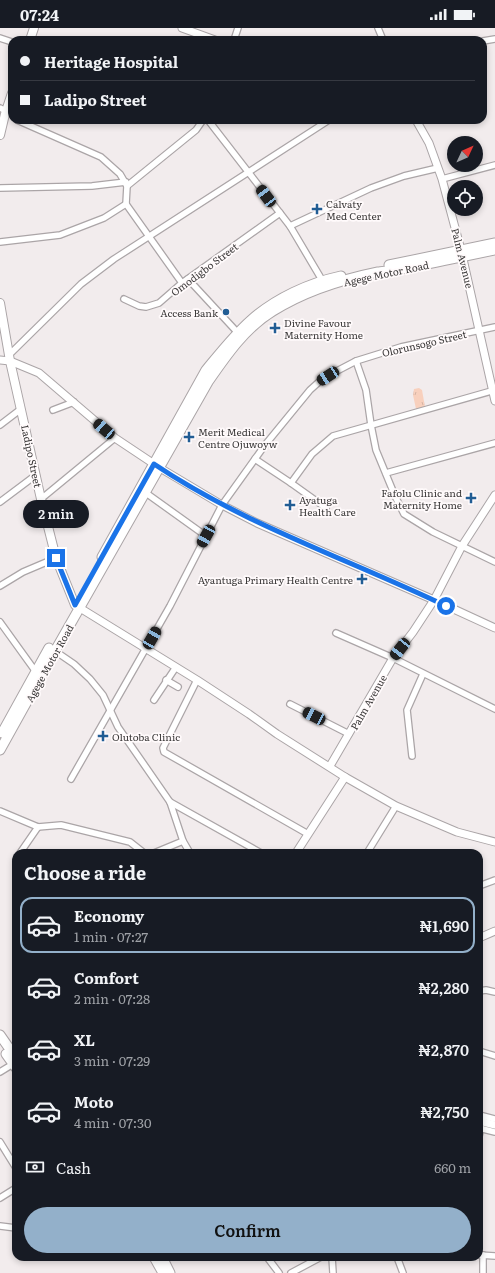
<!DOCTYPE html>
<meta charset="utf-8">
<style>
body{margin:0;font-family:Literata,serif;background:#20242c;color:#f1f3f6;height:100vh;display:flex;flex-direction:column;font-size:15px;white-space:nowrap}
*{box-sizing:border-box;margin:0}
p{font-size:13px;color:#9ea1a6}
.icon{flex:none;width:22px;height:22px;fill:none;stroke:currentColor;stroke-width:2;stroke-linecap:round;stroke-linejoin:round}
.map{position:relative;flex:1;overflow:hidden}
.side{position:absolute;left:12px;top:821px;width:471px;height:412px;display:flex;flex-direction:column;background:#171b24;border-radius:12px;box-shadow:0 2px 6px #0003}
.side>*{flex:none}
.guide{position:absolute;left:8px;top:8px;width:479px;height:88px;border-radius:12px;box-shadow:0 2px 6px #0003;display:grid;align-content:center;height:88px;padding:0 12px;background:#171b24}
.needle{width:26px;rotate:46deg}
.tools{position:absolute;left:447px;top:108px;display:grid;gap:8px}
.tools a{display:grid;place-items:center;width:36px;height:36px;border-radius:50%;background:#171b24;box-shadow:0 2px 6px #0003;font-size:20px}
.end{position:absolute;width:18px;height:18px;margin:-9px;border:5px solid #1a73e8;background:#fff;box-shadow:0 0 0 2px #fff}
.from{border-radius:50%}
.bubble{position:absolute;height:28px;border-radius:14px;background:#171b24;box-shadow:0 2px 6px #0003;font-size:13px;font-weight:600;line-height:28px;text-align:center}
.car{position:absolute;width:12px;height:24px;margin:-12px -6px;border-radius:5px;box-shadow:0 0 3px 1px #0007;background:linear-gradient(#222 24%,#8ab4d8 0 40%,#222 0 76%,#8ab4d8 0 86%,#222 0)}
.guide b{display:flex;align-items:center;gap:14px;height:38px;font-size:15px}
.guide b+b{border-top:1px solid #363941}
.guide i{width:10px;height:10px;background:#f1f3f6}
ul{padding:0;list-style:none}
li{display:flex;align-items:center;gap:12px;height:56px;margin:0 8px 6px;padding:0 4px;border:2px solid transparent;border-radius:12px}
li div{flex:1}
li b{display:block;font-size:15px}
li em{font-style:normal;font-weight:600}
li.selected{border-color:#93b0ca}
li>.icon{width:36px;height:36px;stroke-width:1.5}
h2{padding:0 12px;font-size:18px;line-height:48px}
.pay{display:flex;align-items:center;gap:10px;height:44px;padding:0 12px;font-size:15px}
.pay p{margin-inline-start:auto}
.action{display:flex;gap:8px;margin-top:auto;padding:8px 12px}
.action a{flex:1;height:46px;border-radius:24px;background:#93b0ca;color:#111;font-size:16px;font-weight:600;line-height:46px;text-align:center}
.status{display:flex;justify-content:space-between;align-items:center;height:28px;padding:0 20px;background:#171b24;direction:ltr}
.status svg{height:11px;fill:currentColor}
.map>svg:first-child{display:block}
.grass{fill:url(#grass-tufts)}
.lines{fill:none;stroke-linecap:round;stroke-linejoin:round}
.minor-casing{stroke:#aba5a7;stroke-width:8}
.tertiary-casing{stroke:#aba5a7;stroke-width:9}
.secondary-casing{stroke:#aba5a7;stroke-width:10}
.trunk-casing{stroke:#aba5a7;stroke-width:11}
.minor{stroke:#fff;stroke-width:5.5}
.tertiary{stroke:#fff;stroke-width:7}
.secondary{stroke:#fff;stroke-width:8}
.trunk{stroke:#fff;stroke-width:9}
.route{stroke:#1a73e8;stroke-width:5}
.poi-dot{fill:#215d94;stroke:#fffafb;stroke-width:1.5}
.labels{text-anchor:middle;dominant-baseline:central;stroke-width:3.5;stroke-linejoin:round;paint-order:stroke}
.poi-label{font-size:10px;fill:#3a3838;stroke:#fffafb;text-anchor:start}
.street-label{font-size:10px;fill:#3a3838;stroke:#fffafb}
</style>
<div class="status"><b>07:24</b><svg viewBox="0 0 49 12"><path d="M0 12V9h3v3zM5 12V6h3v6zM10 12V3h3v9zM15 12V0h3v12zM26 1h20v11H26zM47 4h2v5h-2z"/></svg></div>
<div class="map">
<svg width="495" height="1245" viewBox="0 0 495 1245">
<defs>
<pattern id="grass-tufts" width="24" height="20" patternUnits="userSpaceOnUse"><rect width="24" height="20" fill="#f8d0bd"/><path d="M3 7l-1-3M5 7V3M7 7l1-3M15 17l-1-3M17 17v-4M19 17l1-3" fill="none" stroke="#d5b3a3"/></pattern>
</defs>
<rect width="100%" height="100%" fill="#f2eced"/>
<path class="grass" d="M419 360 422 362 425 379 416 381 413 367 414 361Z"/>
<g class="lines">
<g class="minor-casing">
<g id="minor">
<path d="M378 0 383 12"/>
<path d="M0 10 12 14"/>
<path d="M234 12 238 0"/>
<path d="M483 13 495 11"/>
<path d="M0 80 6 83"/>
<path d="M17 92 101 129 120 146 127 158 126 176 182 255"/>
<path d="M208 92 290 198 322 252"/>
<path d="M442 151 495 137"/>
<path d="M127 158 196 102 203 92"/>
<path d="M0 160 92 158 126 154"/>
<path d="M290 198 371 160 404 148 438 140"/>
<path d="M0 214 60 207 104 190 126 176"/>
<path d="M188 251 238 305"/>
<path d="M124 271 139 278 146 279 159 275 182 255 280 185"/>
<path d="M10 326 81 256 114 231 329 92"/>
<path d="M356 333 366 362 371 397 376 422 395 468 404 486 433 504 495 534"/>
<path d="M53 382 74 374"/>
<path d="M0 397 21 381"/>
<path d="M255 431 291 455 326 480"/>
<path d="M386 445 495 415"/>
<path d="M291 455 312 426 333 408 495 362"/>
<path d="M146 465 206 508"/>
<path d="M41 471 115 410"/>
<path d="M0 474 36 447"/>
<path d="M0 558 23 544 56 530"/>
<path d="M0 594 36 644"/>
<path d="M336 605 393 630 495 681"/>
<path d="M55 623 74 636 90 651 103 667 118 699 170 774 183 813 190 825"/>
<path d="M166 652 178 659"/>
<path d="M197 652 163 720 164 724 308 806"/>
<path d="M154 672 176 639"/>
<path d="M290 676 349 706"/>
<path d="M412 728 407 682 423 646"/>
<path d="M71 751 170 578 222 477 265 417 310 362 320 353 335 344 356 333 401 319 495 299"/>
<path d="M170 774 261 825"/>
<path d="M0 783 38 799 61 797 130 814 144 825"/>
<path d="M20 825 38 799"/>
<path d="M154 825 183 813"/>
<path d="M367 825 396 778"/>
<path d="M479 858 495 852"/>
<path d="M479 963 486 962 495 964"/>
<path d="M479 1023 495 1028"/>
<path d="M0 1044 13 1036"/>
<path d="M479 1087 495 1091"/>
<path d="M479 1100 495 1104"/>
<path d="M479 1108 481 1100"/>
<path d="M0 1114 16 1140"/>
<path d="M0 1170 16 1160"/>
<path d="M0 1198 16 1200"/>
<path d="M479 1227 495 1228"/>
<path d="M267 1229 279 1245"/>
<path d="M332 1229 333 1245"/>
<path d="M397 1229 403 1245"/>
<path d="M291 1245 321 1229"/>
<path d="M483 1245V1227"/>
</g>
</g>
<g class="tertiary-casing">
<g id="tertiary">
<path d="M182 0 215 12"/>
<path d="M416 92 429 115 442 151 461 222 495 373"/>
<path d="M0 332 10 333 39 345 115 410 160 440 222 477 257 495 434 572 495 600"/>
<path d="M80 580 197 652 249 686 277 706 345 749 396 778 457 804 495 814"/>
<path d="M330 738 393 630 413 604 434 572 462 518 495 467"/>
<path d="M296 825 345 749"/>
<path d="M479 910 495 903"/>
<path d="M479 1093 495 1097"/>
</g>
</g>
<g class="secondary-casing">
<g id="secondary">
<path d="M30 12 34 0"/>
<path d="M0 107 5 86 12 65"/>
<path d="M0 275 10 333 41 471 56 530 75 577 80 580"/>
</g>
</g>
<g class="trunk-casing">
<g id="trunk">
<path d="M389 237 495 215"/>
<path d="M102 529 206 342C220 325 234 307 251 292 276 270 309 255 341 248"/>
<path d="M2 705 49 620"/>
<path d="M0 722 55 623 208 354C226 328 245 300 273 283 303 264 344 251 378 244 387 243 397 242 406 240 435 235 465 228 495 222"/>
<path d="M0 1007 16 1030"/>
<path d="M6 1026 16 1040"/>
<path d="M154 1229 163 1245"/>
<path d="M162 1229 170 1245"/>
</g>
</g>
<use href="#minor" class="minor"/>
<use href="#tertiary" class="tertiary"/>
<use href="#secondary" class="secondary"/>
<use href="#trunk" class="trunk"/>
</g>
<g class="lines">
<path class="route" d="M56 530 75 577 154 436C245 497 348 531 446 578"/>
</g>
<g class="poi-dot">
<path d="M315 175h4v4h4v4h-4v4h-4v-4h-4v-4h4z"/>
<circle cx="226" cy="284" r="4"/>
<path d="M273 294h4v4h4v4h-4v4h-4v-4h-4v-4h4z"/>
<path d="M187 403h4v4h4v4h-4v4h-4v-4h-4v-4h4z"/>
<path d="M469 464h4v4h4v4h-4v4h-4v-4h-4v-4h4z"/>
<path d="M288 471h4v4h4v4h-4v4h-4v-4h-4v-4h4z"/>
<path d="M360 545h4v4h4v4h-4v4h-4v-4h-4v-4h4z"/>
<path d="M101 702h4v4h4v4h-4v4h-4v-4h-4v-4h4z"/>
</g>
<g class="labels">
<g class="poi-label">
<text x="326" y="175">Calvaty<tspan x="326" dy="12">Med Center</tspan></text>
<text x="218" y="284" text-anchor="end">Access Bank</text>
<text x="284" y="294">Divine Favour<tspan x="284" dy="12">Maternity Home</tspan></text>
<text x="198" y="403">Merit Medical<tspan x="198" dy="12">Centre Ojuwoyw</tspan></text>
<text x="462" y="464" text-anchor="end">Fafolu Clinic and<tspan x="462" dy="12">Maternity Home</tspan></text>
<text x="299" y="471">Ayatuga<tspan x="299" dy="12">Health Care</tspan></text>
<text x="353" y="551" text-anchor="end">Ayantuga Primary Health Centre</text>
<text x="112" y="708">Olutoba Clinic</text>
</g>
<g class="street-label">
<text transform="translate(463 230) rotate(76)">Palm Avenue</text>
<text transform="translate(204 241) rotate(-37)">Omodigbo Street</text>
<text transform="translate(386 245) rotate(-12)">Agege Motor Road</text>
<text transform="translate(424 315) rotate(-13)">Olorunsogo Street</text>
<text transform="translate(32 428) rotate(78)">Ladipo Street</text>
<text transform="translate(49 635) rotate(-61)">Agege Motor Road</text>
<text transform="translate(368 674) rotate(-60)">Palm Avenue</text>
</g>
</g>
</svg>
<div class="tools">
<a><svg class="needle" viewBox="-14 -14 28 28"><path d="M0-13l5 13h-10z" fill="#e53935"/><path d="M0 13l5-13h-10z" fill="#9ea1a6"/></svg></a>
<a><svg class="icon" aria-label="locate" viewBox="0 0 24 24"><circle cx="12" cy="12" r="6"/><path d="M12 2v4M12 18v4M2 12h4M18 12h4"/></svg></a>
</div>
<i class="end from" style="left:446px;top:578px"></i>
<i class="end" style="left:56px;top:530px"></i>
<div class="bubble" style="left:23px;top:472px;width:66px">2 min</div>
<i class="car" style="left:266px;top:168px;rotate:323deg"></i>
<i class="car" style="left:328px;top:348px;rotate:237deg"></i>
<i class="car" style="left:104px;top:401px;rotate:311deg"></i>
<i class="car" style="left:206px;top:508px;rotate:209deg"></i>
<i class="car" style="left:152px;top:610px;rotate:30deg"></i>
<i class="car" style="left:400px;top:621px;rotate:218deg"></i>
<i class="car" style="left:314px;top:688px;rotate:297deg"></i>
<div class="guide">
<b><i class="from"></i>Heritage Hospital</b>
<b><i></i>Ladipo Street</b>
</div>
<section class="side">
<h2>Choose a ride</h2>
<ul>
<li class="selected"><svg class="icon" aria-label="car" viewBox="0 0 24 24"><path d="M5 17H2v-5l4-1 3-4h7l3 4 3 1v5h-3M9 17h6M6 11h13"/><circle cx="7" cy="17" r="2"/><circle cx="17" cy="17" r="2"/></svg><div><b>Economy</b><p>1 min · 07:27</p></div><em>₦1,690</em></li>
<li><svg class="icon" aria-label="car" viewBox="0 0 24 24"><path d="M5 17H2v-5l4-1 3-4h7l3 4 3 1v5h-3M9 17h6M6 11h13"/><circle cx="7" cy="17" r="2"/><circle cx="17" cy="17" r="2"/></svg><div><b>Comfort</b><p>2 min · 07:28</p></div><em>₦2,280</em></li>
<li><svg class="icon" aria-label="car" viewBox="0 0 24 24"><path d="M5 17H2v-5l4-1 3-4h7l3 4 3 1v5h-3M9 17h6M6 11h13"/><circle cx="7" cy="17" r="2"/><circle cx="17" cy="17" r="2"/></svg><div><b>XL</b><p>3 min · 07:29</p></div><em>₦2,870</em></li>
<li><svg class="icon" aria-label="car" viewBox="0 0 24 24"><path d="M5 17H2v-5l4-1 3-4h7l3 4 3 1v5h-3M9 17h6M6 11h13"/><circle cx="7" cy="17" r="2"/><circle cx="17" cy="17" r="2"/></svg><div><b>Moto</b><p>4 min · 07:30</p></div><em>₦2,750</em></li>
</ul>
<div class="pay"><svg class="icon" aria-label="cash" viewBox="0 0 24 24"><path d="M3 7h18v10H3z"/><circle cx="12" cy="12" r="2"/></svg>Cash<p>660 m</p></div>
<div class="action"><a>Confirm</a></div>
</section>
</div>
